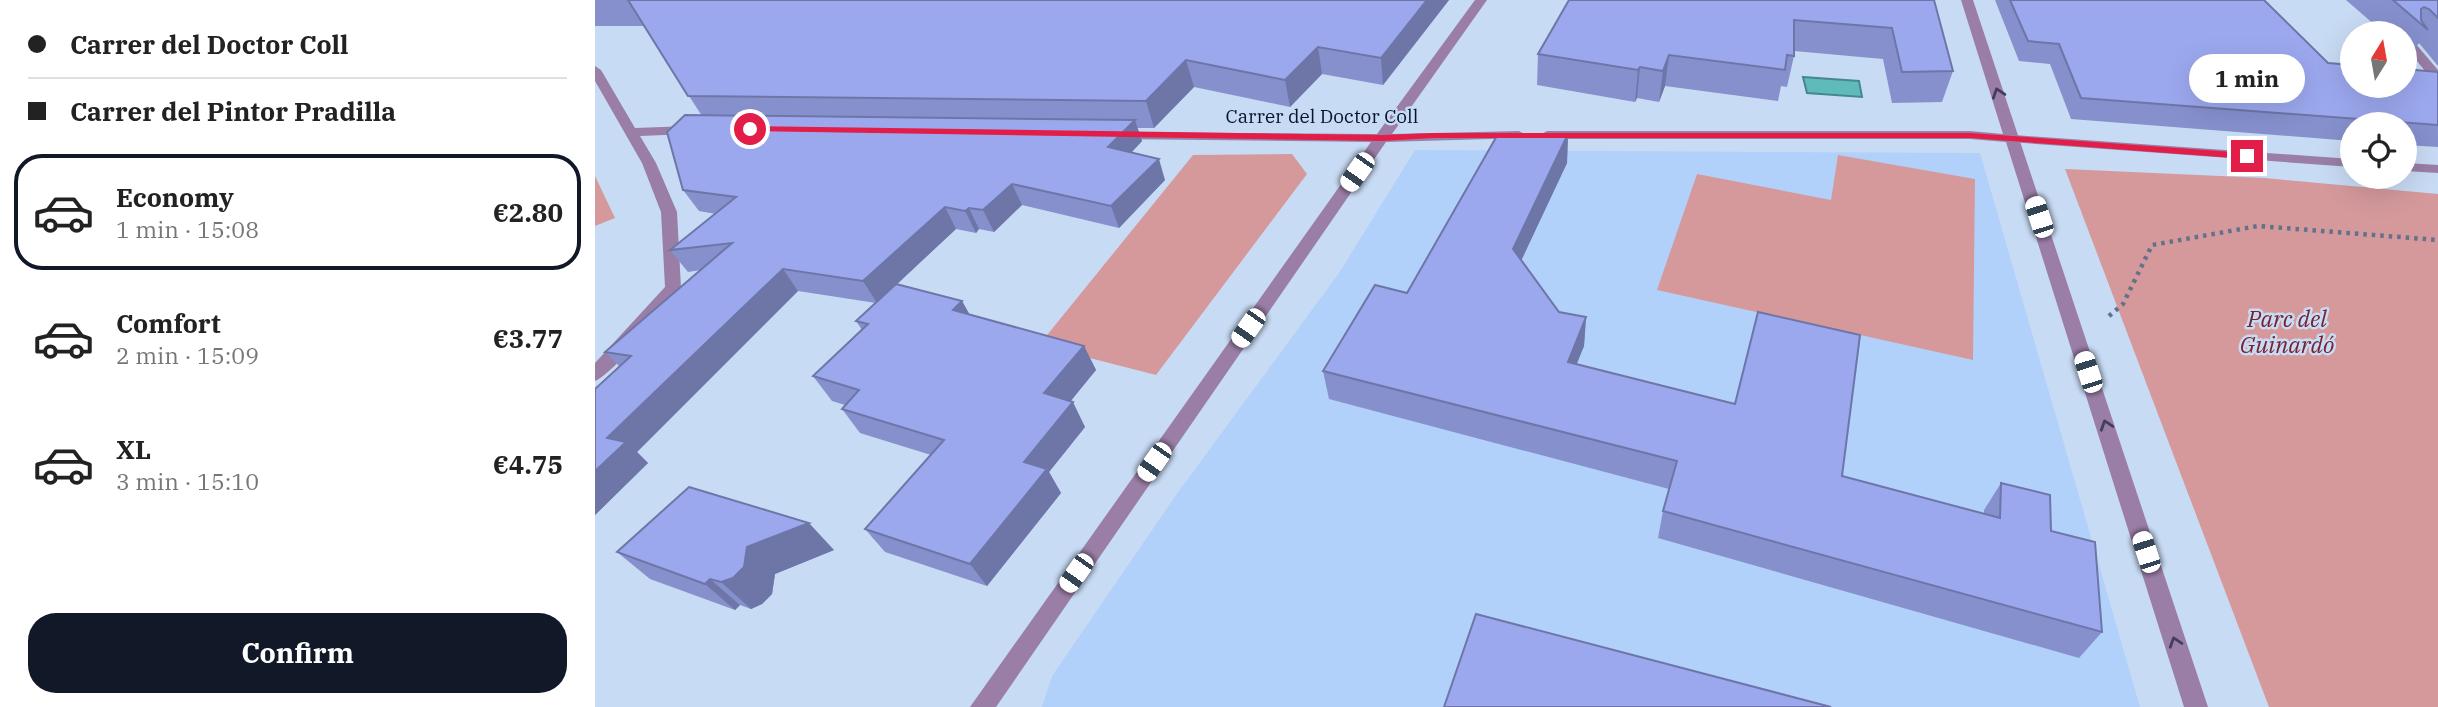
<!DOCTYPE html>
<meta charset="utf-8">
<style>
body{margin:0;font-family:"IBM Plex Serif",serif;background:#f6f6f6;color:#222;height:100vh;display:flex;flex-direction:column;font-size:26px;white-space:nowrap}
*{box-sizing:border-box;margin:0}
p{font-size:23px;color:#767676}
.icon{flex:none;width:38px;height:38px;fill:none;stroke:currentColor;stroke-width:2;stroke-linecap:round;stroke-linejoin:round}
.map{position:relative;flex:1;overflow:hidden}
.panel{display:flex;flex-direction:column;background:#fff;width:595px}
.panel>*{flex:none}
.guide{display:grid;align-content:center;height:154px;padding:0 28px;background:#fff}
.needle{width:46px;rotate:11deg}
.tools{position:absolute;left:1745px;top:21px;display:grid;gap:14px}
.tools a{display:grid;place-items:center;width:77px;height:77px;border-radius:50%;background:#fff;box-shadow:0 7px 28px #0002;font-size:35px}
.end{position:absolute;width:32px;height:32px;margin:-16px;border:9px solid #e11d48;background:#fff;box-shadow:0 0 0 4px #fff}
.from{border-radius:50%}
.bubble{position:absolute;height:49px;border-radius:24px;background:#fff;box-shadow:0 7px 28px #0002;font-size:23px;font-weight:800;line-height:49px;text-align:center}
.car{position:absolute;width:21px;height:42px;margin:-21px -10px;border-radius:9px;box-shadow:0 0 5px 2px #0007;background:linear-gradient(#fff 24%,#345 0 40%,#fff 0 76%,#345 0 86%,#fff 0)}
.guide b{display:flex;align-items:center;gap:24px;height:66px;font-size:26px}
.guide b+b{border-top:2px solid #e0e0e0}
.guide i{width:18px;height:18px;background:#222}
ul{padding:0;list-style:none}
li{display:flex;align-items:center;gap:21px;height:116px;margin:0 14px 10px;padding:0 14px;border:4px solid transparent;border-radius:28px}
li div{flex:1}
li b{display:block;font-size:26px}
li em{font-style:normal;font-weight:800}
li.selected{border-color:#111827}
li>.icon{width:63px;height:63px;stroke-width:1.5}
.cta{display:flex;gap:14px;margin-top:auto;padding:14px 28px}
.cta a{flex:1;height:80px;border-radius:28px;background:#111827;color:#fff;font-size:28px;font-weight:800;line-height:80px;text-align:center}
main{display:flex;flex:1;min-height:0}
.map>svg:first-child{display:block}
.built{fill:#b2d1fa}
.green{fill:#d5999c}
.water{fill:#5fbaba;stroke:#44888f;stroke-width:2}
.lines{fill:none;stroke-linecap:round;stroke-linejoin:round}
.path{stroke:#61728a;stroke-width:4.5;stroke-dasharray:3.5 5;stroke-linecap:butt}
.lane{fill:#9a7ea6;fill-rule:evenodd}
.street{fill:#9a7ea6;fill-rule:evenodd}
.wall{fill:#8690cd}
.shaded-wall{fill:#6d76a7}
.building{fill:#9ca8ee;stroke:#6d76a7;stroke-width:2}
.oneway{stroke:#413f5d}
.route{fill:#e11d48}
.labels{text-anchor:middle;dominant-baseline:central;stroke-width:5;stroke-linejoin:round;paint-order:stroke}
.far-street-label{font-size:19px;fill:#05152c;stroke:#c8dbf4}
.park-label{font-size:23px;font-style:italic;fill:#77232f;stroke:#c8dbf4}
</style>
<main>
<section class="panel">
<div class="guide">
<b><i class="from"></i>Carrer del Doctor Coll</b>
<b><i></i>Carrer del Pintor Pradilla</b>
</div>
<ul>
<li class="selected"><svg class="icon" aria-label="car" viewBox="0 0 24 24"><path d="M5 17H2v-5l4-1 3-4h7l3 4 3 1v5h-3M9 17h6M6 11h13"/><circle cx="7" cy="17" r="2"/><circle cx="17" cy="17" r="2"/></svg><div><b>Economy</b><p>1 min · 15:08</p></div><em>€2.80</em></li>
<li><svg class="icon" aria-label="car" viewBox="0 0 24 24"><path d="M5 17H2v-5l4-1 3-4h7l3 4 3 1v5h-3M9 17h6M6 11h13"/><circle cx="7" cy="17" r="2"/><circle cx="17" cy="17" r="2"/></svg><div><b>Comfort</b><p>2 min · 15:09</p></div><em>€3.77</em></li>
<li><svg class="icon" aria-label="car" viewBox="0 0 24 24"><path d="M5 17H2v-5l4-1 3-4h7l3 4 3 1v5h-3M9 17h6M6 11h13"/><circle cx="7" cy="17" r="2"/><circle cx="17" cy="17" r="2"/></svg><div><b>XL</b><p>3 min · 15:10</p></div><em>€4.75</em></li>
</ul>
<div class="cta"><a>Confirm</a></div>
</section>
<div class="map">
<svg width="1843" height="707" viewBox="0 0 1843 707">
<rect width="100%" height="100%" fill="#c8dbf4"/>
<path class="built" d="M820 150 1385 153 1545 707H447L457 676 581 495 744 273Z"/>
<g class="green">
<path d="M697 154 712 174 561 375 444 345 598 155Z"/>
<path d="M1243 155 1380 179 1378 360 1062 290 1102 174 1236 200Z"/>
<path d="M1470 169 1670 178 1843 194V707H1674Z"/>
<path d="M0 176 20 218 0 226Z"/>
</g>
<path class="water" d="M1208 77 1264 81 1267 97 1212 93Z"/>
<g class="lines">
<path class="path" d="M1514 316 1528 304 1557 245 1663 226 1843 240"/>
<g class="lane">
<path d="M1810 35 1814 36 1843 70V82L1838 81 1810 46Z"/>
<path d="M1419 135 1757 159V167L1414 142 1412 139Z"/>
<path d="M1810 163 1843 165V173L1810 171Z"/>
</g>
<g class="street">
<path d="M880 0H892L797 134 924 131 931 135 929 138 791 142 401 707H375L776 142 521 139 516 138V132L782 134Z"/>
<path d="M1366 0H1378L1613 707H1589L1411 142 1375 139H952L945 135 952 131H1375L1408 134Z"/>
<path d="M0 66 6 70 40 128 94 126 101 130 94 134 45 136 61 163 82 212 86 288C75 306 17 375 0 381V363L70 287 66 212 47 163 0 81Z"/>
</g>
</g>
<g class="wall">
<path d="M0 0H854L788 85 727 74 695 107 599 87 559 128H542L547 141 536 153 570 180 524 228 427 205 399 232 384 229 381 233 361 229 301 284 367 301 374 314 489 346 501 370 475 401 490 427 454 472 466 493 392 586 290 552 270 529 336 455 265 433 247 409 250 405 237 401 218 376 267 330 261 321 281 303 203 291 42 452 53 463 0 515V389L24 366 10 352 106 270 93 272 75 250 121 214 104 211 88 190 107 116 49 26H0Z"/>
<path d="M1339 0 1358 71 1347 102 1297 103 1288 59 1199 51V56L1192 87 1186 86 1183 101 1070 86 1064 102 1042 98 1040 102 942 85 943 54Z"/>
<path d="M1400 0H1669L1733 63 1843 72V147L1810 145V124H1757V141L1476 119 1455 64 1424 61Z"/>
<path d="M1751 0H1843V66L1824 43 1814 56 1810 51V33H1789Z"/>
<path d="M973 134 972 163 926 261 964 312 991 317 989 346 981 364 1247 476 1389 514V510L1406 483 1456 531 1507 632 1484 658 1063 538 1068 511 1074 489 734 399 728 371 812 293Z"/>
<path d="M239 550 180 574 177 594 167 604 156 609 145 605 140 610 55 579 22 552Z"/>
</g>
<g class="shaded-wall">
<path d="M832 0H854L788 85 786 58Z"/>
<path d="M723 47 727 74 695 107 690 80Z"/>
<path d="M1074 55 1070 86 1064 102 1068 71Z"/>
<path d="M591 60 599 87 559 128 551 101Z"/>
<path d="M1045 67 1042 98 1040 102 1043 70Z"/>
<path d="M540 120 547 141 521 169 513 147Z"/>
<path d="M973 134 972 163 918 278V249Z"/>
<path d="M564 159 570 180 524 228 516 206Z"/>
<path d="M417 184 427 205 399 232 388 210Z"/>
<path d="M350 207 361 229 282 303 268 281Z"/>
<path d="M374 208 384 229 381 233 370 211Z"/>
<path d="M188 269 203 291 42 452 53 463 0 515V471L12 438Z"/>
<path d="M367 301 381 326 358 310Z"/>
<path d="M991 317 989 346 971 391 973 362Z"/>
<path d="M489 346 501 370 462 418 449 393Z"/>
<path d="M478 402 490 427 454 472 466 493 392 586 375 564 429 462Z"/>
<path d="M214 523 239 550 180 574 177 594 167 604 156 609 126 582 152 547Z"/>
<path d="M115 579 145 605 140 610 110 584Z"/>
</g>
<g class="building">
<path d="M33 0H832L786 58 723 47 690 80 591 60 551 101 93 96Z"/>
<path d="M974 0H1339L1358 71 1307 72 1297 28 1199 20V56L1192 55 1190 70 1074 55 1068 71 1045 67 1043 70 943 54Z"/>
<path d="M1415 0H1669L1733 63 1757 65V86H1810V69L1843 72V125L1486 98 1464 44 1433 41Z"/>
<path d="M1798 0H1843V18L1834 9 1829 7 1826 9V20L1833 30Z"/>
<path d="M90 115 540 120 513 147 564 159 516 206 417 184 388 210 374 208 370 211 350 207 268 281 188 269 12 438 31 442 0 471V389L36 356 10 352 137 243 75 250 141 197 88 190 72 132Z"/>
<path d="M903 134H973L918 249 964 312 991 317 973 362 1140 404 1163 312 1265 335 1247 476 1405 518 1406 483 1455 495 1456 531 1500 542 1507 632 1068 511 1082 461 728 371 780 285 812 293Z"/>
<path d="M301 284 367 301 358 310 489 346 449 393 478 402 429 462 452 469 375 564 270 529 349 440 247 409 264 390 218 376 273 324 261 321Z"/>
<path d="M94 487 214 523 152 547 149 567 138 578 126 582 115 579 110 584 22 552Z"/>
<path d="M881 614 1236 707H849Z"/>
</g>
<defs><path id="oneway-chevron" d="M-2-3.5L2.5 0L-2 3.5" fill="none" stroke-width="1.6" stroke-linecap="round" stroke-linejoin="round" transform="scale(1.75)"/></defs>
<g class="oneway">
<use href="#oneway-chevron" transform="translate(1403 93) rotate(-108)"/>
<use href="#oneway-chevron" transform="translate(1511 425) rotate(-108)"/>
<use href="#oneway-chevron" transform="translate(1580 642) rotate(-108)"/>
</g>
<path class="route" d="M155 126 787 135 838 133H1375L1652 153 1657 156 1652 159 1375 138H838L787 141 151 131V127Z"/>
<g class="labels">
<g class="far-street-label">
<text x="727" y="116">Carrer del Doctor Coll</text>
</g>
<g class="park-label">
<text x="1692" y="318">Parc del<tspan x="1692" dy="26">Guinardó</tspan></text>
</g>
</g>
</svg>
<div class="tools">
<a><svg class="needle" viewBox="-14 -14 28 28"><path d="M0-13l5 13h-10z" fill="#e53935"/><path d="M0 13l5-13h-10z" fill="#767676"/></svg></a>
<a><svg class="icon" aria-label="locate" viewBox="0 0 24 24"><circle cx="12" cy="12" r="6"/><path d="M12 2v4M12 18v4M2 12h4M18 12h4"/></svg></a>
</div>
<i class="end from" style="left:155px;top:129px"></i>
<i class="end" style="left:1652px;top:156px"></i>
<div class="bubble" style="left:1594px;top:54px;width:116px">1 min</div>
<i class="car" style="left:762px;top:172px;rotate:215deg"></i>
<i class="car" style="left:1444px;top:217px;rotate:342deg"></i>
<i class="car" style="left:653px;top:328px;rotate:215deg"></i>
<i class="car" style="left:1493px;top:372px;rotate:342deg"></i>
<i class="car" style="left:559px;top:462px;rotate:215deg"></i>
<i class="car" style="left:1551px;top:552px;rotate:342deg"></i>
<i class="car" style="left:481px;top:573px;rotate:215deg"></i>
</div>
</main>
